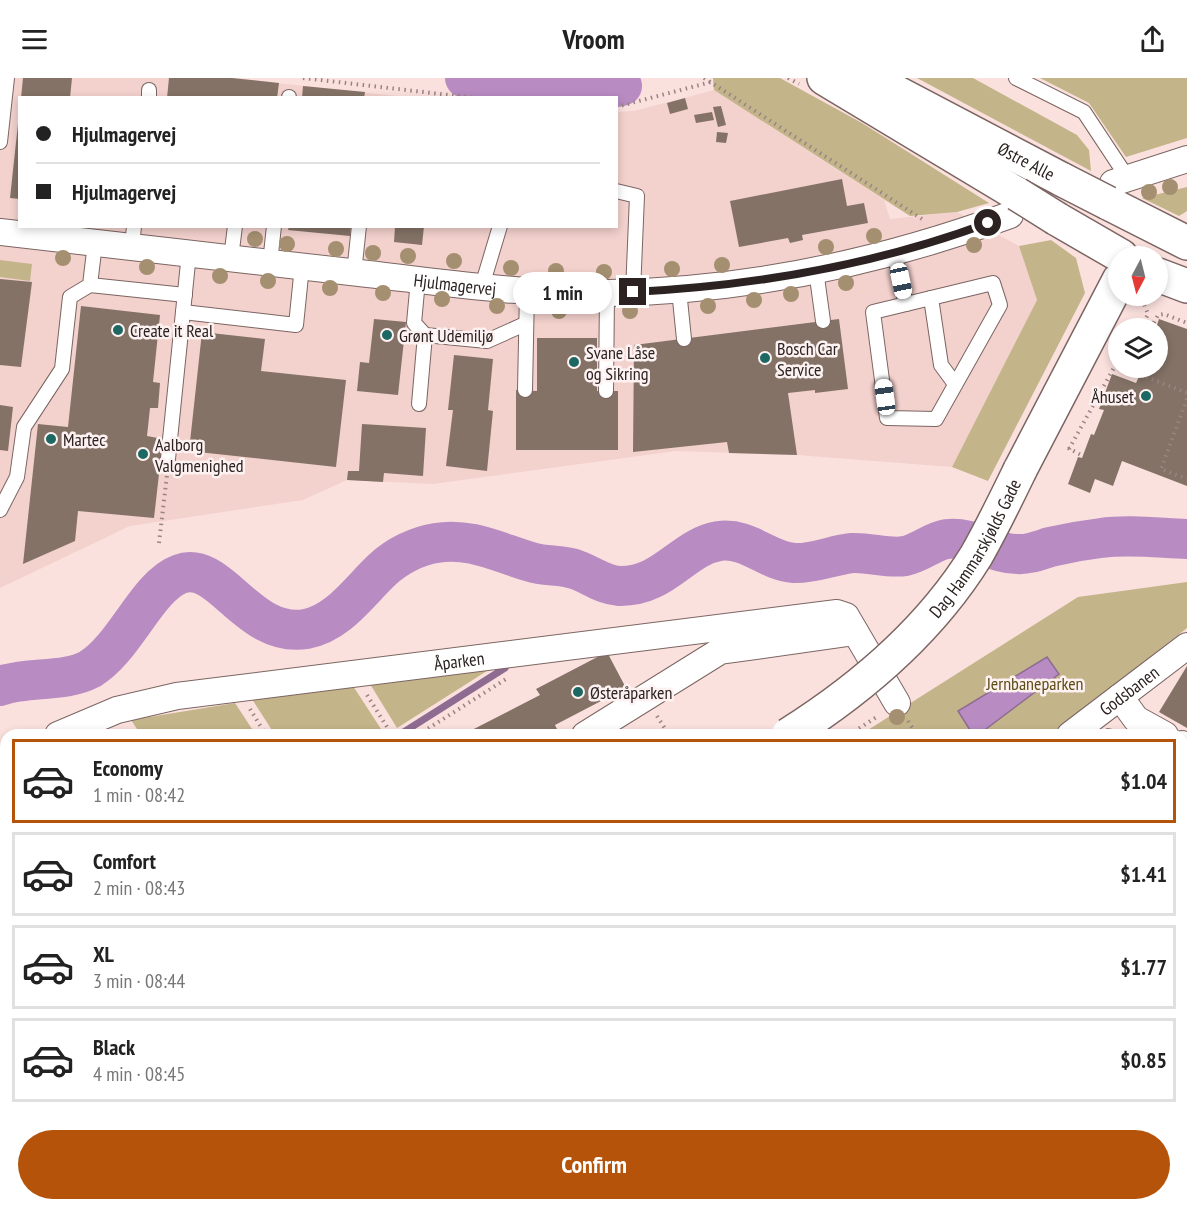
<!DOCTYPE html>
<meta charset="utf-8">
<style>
body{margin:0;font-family:"PT Sans Narrow",sans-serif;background:#f6f6f6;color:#222;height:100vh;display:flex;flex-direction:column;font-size:22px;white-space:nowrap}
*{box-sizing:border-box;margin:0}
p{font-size:20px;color:#767676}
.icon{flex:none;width:33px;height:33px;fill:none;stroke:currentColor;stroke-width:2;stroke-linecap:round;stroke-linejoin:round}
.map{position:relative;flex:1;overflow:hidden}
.drawer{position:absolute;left:0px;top:651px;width:1188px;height:482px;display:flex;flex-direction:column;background:#fff;border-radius:18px 18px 0 0;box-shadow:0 3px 9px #0003}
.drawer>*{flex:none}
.top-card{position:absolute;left:18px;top:18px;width:600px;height:132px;border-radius:0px;box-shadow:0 3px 9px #0003;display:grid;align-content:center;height:132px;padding:0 18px;background:#fff}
.needle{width:39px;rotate:187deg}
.fabs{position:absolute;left:1108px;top:168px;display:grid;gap:12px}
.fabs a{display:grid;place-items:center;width:60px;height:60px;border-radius:50%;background:#fff;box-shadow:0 3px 9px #0003;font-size:30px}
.end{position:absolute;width:27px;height:27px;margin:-14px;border:8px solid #2b2221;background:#fff;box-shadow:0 0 0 3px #fff}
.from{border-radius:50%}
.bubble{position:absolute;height:42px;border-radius:21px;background:#fff;box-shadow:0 3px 9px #0003;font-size:20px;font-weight:700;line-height:42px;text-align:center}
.car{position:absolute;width:18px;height:36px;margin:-18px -9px;border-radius:8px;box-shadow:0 0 4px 2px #0007;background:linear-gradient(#fff 24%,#345 0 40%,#fff 0 76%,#345 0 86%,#fff 0)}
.top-card b{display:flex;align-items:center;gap:21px;height:57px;font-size:22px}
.top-card b+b{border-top:2px solid #e0e0e0}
.top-card i{width:15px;height:15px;background:#222}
ul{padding:10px 0 0;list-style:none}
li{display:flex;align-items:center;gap:18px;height:84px;margin:0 12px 9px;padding:0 6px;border:3px solid #e0e0e0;border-radius:0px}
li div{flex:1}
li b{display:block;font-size:22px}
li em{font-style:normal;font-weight:700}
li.selected{border-color:#b45309}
li>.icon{width:54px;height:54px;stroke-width:1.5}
.cta{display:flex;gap:12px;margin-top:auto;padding:12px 18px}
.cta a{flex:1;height:69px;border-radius:36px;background:#b45309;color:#fff;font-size:24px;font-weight:700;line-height:69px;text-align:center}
header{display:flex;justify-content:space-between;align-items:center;height:78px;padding:0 18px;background:#fff;font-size:27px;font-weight:700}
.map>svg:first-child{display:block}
.built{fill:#f3d1cd}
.green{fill:#c4b48a}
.water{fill:#b88bc2;stroke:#8e6c92;stroke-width:1.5}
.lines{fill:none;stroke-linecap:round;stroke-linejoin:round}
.stream{stroke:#8e6c92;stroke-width:7}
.river{stroke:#b88bc2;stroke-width:40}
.building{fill:#847266}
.service-casing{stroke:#7b6562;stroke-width:16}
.minor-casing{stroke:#7b6562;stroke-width:28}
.tertiary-casing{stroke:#7b6562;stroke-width:36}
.path{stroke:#978583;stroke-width:4;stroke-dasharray:1.5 4.5;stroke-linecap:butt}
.service{stroke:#fff;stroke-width:14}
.minor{stroke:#fff;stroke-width:26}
.tertiary{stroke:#fff;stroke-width:33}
.tertiary-bridge-casing{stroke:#7b6562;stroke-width:36;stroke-linecap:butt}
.tertiary-bridge{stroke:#fff;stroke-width:33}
.tree{fill:#a48f70}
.route{stroke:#2b2221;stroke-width:8}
.poi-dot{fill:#1d6862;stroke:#fdf2f1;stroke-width:2}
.labels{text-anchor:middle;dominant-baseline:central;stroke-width:5;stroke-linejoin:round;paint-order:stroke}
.street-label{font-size:18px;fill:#2b2221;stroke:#fdf2f1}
.poi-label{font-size:18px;fill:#2b2221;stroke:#fdf2f1;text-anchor:start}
.park-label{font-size:18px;fill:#5d4c16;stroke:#fdf2f1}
</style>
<header><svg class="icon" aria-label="menu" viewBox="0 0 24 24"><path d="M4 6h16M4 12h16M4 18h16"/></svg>Vroom<svg class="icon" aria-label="share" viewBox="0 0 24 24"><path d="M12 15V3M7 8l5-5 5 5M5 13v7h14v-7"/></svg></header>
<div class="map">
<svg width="1187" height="1132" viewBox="0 0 1187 1132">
<rect width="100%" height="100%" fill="#fbe1de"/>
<g class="built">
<path d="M0 0H232L406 19 20 20V148H616L617 34 634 33 714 12 884 122 890 141 957 134 1019 168 1037 222 952 389 797 377 676 373 433 406 347 402 303 422 130 448 0 510Z"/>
<path d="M6 704V1126L159 1127 157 1132H0V706Z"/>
</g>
<g class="green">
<path d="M713 0H780L862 45 989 125 957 134 910 138 714 12Z"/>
<path d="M917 0H973L1077 57 1089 72 1091 93Z"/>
<path d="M1040 0H1187V60L1126 79 1089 25Z"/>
<path d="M1187 109V133L1179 138 1142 120Z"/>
<path d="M1051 162 1076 180 1085 215 988 403 952 389 1037 222 1019 168Z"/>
<path d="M0 182 32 186 30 203 0 199Z"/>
<path d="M1187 504V550L1049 657H860L1078 519Z"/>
<path d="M490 591 397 650 370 606Z"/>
<path d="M353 608 385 657H275L252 621Z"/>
<path d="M235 625 256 657H141L131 642Z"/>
</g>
<path class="water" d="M1047 579 1059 596 978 657H973L958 633Z"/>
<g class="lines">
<path class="stream" d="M399 657 505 590"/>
<g class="river">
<path d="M465 0 592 14 622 8"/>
<path d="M0 608C28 598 64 605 90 591 125 570 147 508 180 496 220 481 248 561 306 551 339 545 360 512 383 491 397 478 417 468 436 465 471 459 499 475 531 484 546 489 562 486 577 492 591 497 603 507 619 508 665 509 682 469 719 463 748 459 767 483 794 485 813 486 833 477 852 475 869 474 889 481 905 478 920 475 933 463 947 461 973 458 993 476 1017 476 1028 477 1040 472 1050 469 1067 465 1084 462 1101 460 1129 456 1159 460 1187 461"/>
</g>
</g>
<g class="building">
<path d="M23 0H72L70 20H21Z"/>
<path d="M169 0H232L279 5 277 20H167Z"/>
<path d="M303 8 365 14 364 20H302Z"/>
<path d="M685 20 688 31 670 36 667 25Z"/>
<path d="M721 28 726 47 718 49 713 29Z"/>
<path d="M712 34 714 42 696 45 694 37Z"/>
<path d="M18 46H20V121L10 120Z"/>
<path d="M717 54 728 55 726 65 716 64Z"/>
<path d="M842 101 847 128 864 125 868 145 802 157 803 162 790 165 788 160 739 169 730 123Z"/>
<path d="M289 148H351L350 158 288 152Z"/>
<path d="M395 148H424L422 167 394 164Z"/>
<path d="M0 201 32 204 21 289 0 287Z"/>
<path d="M81 228 160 237 153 304 160 305 158 330H150L147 358 163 361 154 440 78 433 75 463 23 486 38 346 68 349Z"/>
<path d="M374 241 406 244 398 317 357 313 360 284 369 285Z"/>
<path d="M839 241 848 311 815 315V312L788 315 797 377 729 375 727 364 633 374 634 267Z"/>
<path d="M1159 241 1187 251V408L1122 383 1113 408 1095 401 1090 415 1068 406 1078 379 1082 380 1091 356 1094 357 1104 332 1099 331 1112 296 1136 305 1143 290H1158V250H1156Z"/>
<path d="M202 254 265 261 261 293 346 302 336 389 189 373Z"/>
<path d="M537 260H597V313H618V372H516V312L537 313Z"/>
<path d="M454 277 493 281 488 332 493 333 487 393 446 388 453 332H448Z"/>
<path d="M0 327 13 329 8 373 0 372Z"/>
<path d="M362 346 426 350 423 398 384 395 383 404 347 402 348 393H359Z"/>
<path d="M607 574 626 610 555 647 558 653 550 657H470L468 654 540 617 536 611Z"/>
<path d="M1187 588V650L1159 634Z"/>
<path d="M1107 650 1119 652 1123 657H1098Z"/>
<path d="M1187 704V786L1182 795V713Z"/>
<path d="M6 845V869L0 873V849Z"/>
<path d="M1187 880V904L1182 901V888Z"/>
<path d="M1182 939 1187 942V1132H955L958 1126H1182Z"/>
<path d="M6 955V977L0 968V959Z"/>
<rect x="94" y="1126" width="45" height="6"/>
<path d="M385 1126H447L438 1132H376Z"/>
<path d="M490 1126H557L567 1132H500Z"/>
<path d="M630 1126H688L687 1132H629Z"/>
</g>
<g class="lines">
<g class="service-casing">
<g id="service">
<path d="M1016 0 1084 34 1127 99"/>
<path d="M149 20V12"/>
<path d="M289 20V19"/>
<path d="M0 64 7 0"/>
<path d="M616 113 637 118 633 214"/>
<path d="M132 169 134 148"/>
<path d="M894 175 906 226"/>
<path d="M231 180 235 148"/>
<path d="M270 185 274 148"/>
<path d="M816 192 823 243"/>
<path d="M354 195 359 148"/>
<path d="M418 202 414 245 425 257 419 326"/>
<path d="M993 205 1000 227 936 341 887 340 873 234Z"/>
<path d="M90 207 185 217"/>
<path d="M482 208 500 148"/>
<path d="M679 212 684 261"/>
<path d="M931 220 941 287 955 306"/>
<path d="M183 234 296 247 302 188"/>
<path d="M425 257 487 263 525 246"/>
<path d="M525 312 527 213"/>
<path d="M606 313 607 215"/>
<path d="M168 381 189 175"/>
<path d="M0 432 17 399 24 349 62 291 70 219 90 207 95 165"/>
<path d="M0 755 6 766"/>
<path d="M0 938 6 934"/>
<path d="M0 1056 6 1057"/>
<path d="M28 1126 29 1132"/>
</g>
</g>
<g class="minor-casing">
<g id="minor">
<path d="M1113 105 1187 81"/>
<path id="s1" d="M0 154C123 168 245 182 368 196 447 205 528 217 608 215 745 213 882 184 1010 137"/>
<path d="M1120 619 1136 641 1165 657"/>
<path id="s2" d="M58 657 117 632 177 618 837 535 846 538 897 625"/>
<path d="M585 657 720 573 855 554"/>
<path id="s3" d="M1070 657 1187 568"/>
<path d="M1182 666 1187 669"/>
<path d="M1182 824 1187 814"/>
<path d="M1182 921 1187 924"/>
<path d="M793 1126 803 1132"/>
<path d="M340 1132 349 1126"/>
<path d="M602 1132 603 1126"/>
<path d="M744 1132 747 1126"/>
<path d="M928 1132 931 1126"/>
</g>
</g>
<g class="tertiary-casing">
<g id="tertiary">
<path d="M824 0 1017 116"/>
<path id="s4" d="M869 0 1063 102"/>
<path d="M1108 125 1187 165"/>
<path d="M1057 141 1121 178"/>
<path d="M1158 197 1187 208"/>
<path d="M1020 392 1119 202"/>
<path d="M182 1132 184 1126"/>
<path d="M214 1132 217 1126"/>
</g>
</g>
<g class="path">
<path d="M303 0 475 20"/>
<path d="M704 0 922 141"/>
<path d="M788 0 799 6"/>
<path d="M616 29 711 4"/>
<path d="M1141 250 1148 236 1142 221"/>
<path d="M1151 250 1158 237 1164 236 1187 245"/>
<path d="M1124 290 1187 315"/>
<path d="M1187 321 1161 391 1187 401"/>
<path d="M1068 370 1083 378"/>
<path d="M1069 371 1116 286 1119 287"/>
<path d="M159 465 167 397"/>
<path d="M367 617 392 657"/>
<path d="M250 631 266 657"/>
<path d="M657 638 669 657"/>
<path d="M908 643 917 657"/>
<path d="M418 657 506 601"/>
<path d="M849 657 878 638"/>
</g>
<use href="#service" class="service"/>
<use href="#minor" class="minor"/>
<use href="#tertiary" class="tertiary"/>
<g class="tertiary-bridge-casing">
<g id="tertiary-bridge">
<path d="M1063 102 1108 125"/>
<path d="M1017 116 1057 141"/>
<path id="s5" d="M788 657C861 611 930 552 976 478 992 450 1006 421 1020 392"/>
</g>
</g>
<use href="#tertiary-bridge" class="tertiary-bridge"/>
</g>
<g class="tree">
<circle cx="1170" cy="109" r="8"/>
<circle cx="1149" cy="114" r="8"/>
<circle cx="874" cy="158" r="8"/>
<circle cx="255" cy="161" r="8"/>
<circle cx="287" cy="166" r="8"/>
<circle cx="974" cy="167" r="8"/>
<circle cx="826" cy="169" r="8"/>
<circle cx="336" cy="171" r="8"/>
<circle cx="373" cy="175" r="8"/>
<circle cx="408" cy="178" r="8"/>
<circle cx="63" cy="180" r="8"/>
<circle cx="454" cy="183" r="8"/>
<circle cx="722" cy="187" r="8"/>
<circle cx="147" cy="189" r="8"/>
<circle cx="511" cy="190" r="8"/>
<circle cx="672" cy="191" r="8"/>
<circle cx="556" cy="193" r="8"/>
<circle cx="604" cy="194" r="8"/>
<circle cx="220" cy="198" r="8"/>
<circle cx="268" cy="203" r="8"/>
<circle cx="846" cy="205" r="8"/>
<circle cx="330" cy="210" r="8"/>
<circle cx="383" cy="215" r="8"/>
<circle cx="791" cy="216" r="8"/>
<circle cx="442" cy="221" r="8"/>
<circle cx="754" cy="222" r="8"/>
<circle cx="497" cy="228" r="8"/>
<circle cx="708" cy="228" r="8"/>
<circle cx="559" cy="233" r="8"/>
<circle cx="630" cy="233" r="8"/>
<circle cx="897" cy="639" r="8"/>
</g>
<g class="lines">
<path class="route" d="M633 214C753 208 875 187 988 145"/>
</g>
<g class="poi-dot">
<circle cx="118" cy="252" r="6"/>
<circle cx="387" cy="257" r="6"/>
<circle cx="765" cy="280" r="6"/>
<circle cx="574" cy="284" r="6"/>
<circle cx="1146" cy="318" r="6"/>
<circle cx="51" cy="361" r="6"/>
<circle cx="143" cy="376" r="6"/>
<circle cx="578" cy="614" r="6"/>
</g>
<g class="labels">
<g class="street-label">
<text stroke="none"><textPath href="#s4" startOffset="178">Østre Alle</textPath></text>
<text stroke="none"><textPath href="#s1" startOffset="458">Hjulmagervej</textPath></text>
<text stroke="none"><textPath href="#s5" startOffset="268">Dag Hammarskjølds Gade</textPath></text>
<text stroke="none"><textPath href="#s2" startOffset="410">Åparken</textPath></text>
<text stroke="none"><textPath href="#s3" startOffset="74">Godsbanen</textPath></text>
</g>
<g class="poi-label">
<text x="130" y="252">Create it Real</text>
<text x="399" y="257">Grønt Udemiljø</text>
<text x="777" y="270">Bosch Car<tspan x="777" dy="21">Service</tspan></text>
<text x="586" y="274">Svane Låse<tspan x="586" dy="21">og Sikring</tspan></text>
<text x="1134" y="318" text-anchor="end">Åhuset</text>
<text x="63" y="361">Martec</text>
<text x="155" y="366">Aalborg<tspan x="155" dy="21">Valgmenighed</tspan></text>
<text x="590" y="614">Østeråparken</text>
</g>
<g class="park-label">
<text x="1035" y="605">Jernbaneparken</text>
</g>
</g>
</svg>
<div class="fabs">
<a><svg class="needle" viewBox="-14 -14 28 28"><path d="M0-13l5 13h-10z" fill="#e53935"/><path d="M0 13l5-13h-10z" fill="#767676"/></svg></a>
<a><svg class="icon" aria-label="layers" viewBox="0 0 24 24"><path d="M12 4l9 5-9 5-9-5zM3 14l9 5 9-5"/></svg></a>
</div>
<i class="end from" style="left:988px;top:145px"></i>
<i class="end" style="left:633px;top:214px"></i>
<div class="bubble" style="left:513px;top:194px;width:99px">1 min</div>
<i class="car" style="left:901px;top:203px;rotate:168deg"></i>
<i class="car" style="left:885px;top:319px;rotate:352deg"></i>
<div class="top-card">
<b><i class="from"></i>Hjulmagervej</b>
<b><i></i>Hjulmagervej</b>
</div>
<section class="drawer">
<ul>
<li class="selected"><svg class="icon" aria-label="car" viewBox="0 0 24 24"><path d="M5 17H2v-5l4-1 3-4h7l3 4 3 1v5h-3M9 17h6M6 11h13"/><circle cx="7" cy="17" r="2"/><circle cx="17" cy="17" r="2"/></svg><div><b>Economy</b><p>1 min · 08:42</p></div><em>$1.04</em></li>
<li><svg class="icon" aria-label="car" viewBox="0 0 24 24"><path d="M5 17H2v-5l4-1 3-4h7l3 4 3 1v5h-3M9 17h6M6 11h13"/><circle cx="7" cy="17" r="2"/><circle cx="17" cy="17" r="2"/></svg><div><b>Comfort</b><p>2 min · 08:43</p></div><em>$1.41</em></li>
<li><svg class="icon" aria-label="car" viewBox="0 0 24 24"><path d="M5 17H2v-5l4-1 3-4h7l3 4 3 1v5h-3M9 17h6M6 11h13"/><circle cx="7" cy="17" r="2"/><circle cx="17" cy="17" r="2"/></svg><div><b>XL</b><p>3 min · 08:44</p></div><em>$1.77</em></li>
<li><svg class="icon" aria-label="car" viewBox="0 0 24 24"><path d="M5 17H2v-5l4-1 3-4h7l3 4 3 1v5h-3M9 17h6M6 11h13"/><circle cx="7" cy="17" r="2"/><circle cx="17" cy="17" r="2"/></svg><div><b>Black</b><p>4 min · 08:45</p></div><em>$0.85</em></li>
</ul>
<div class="cta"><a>Confirm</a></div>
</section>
</div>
